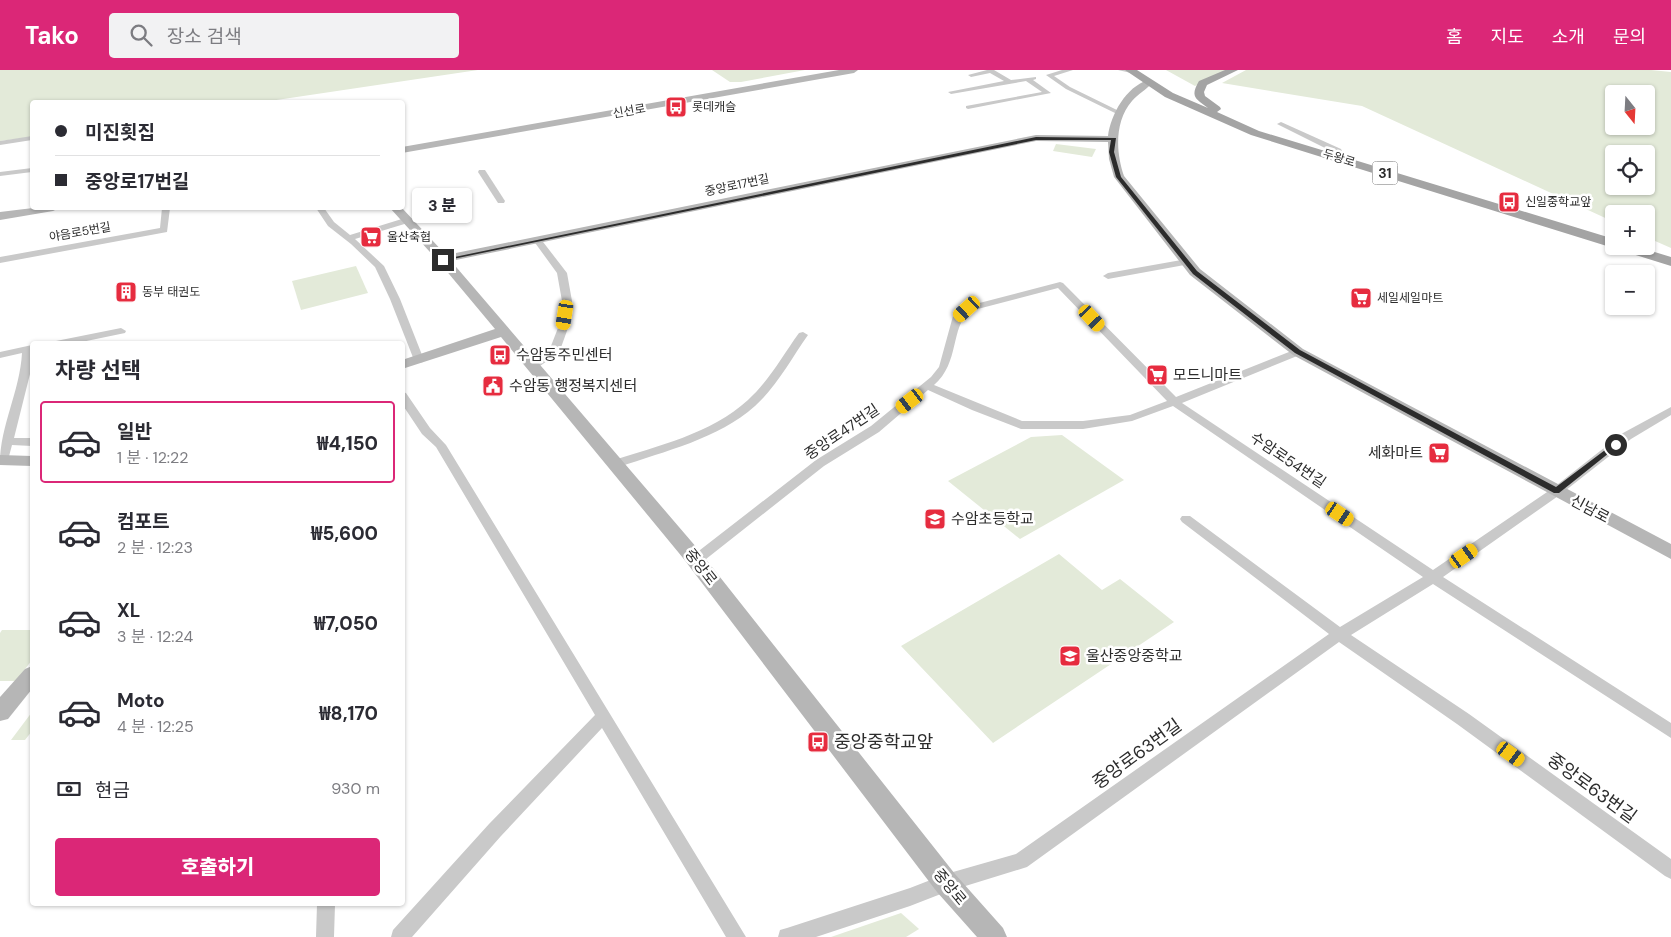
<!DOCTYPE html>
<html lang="ko">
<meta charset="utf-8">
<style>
body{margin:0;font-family:"DM Sans","Noto Sans KR",sans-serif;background:#f2f2f3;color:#2b2b33;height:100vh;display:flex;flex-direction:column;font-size:19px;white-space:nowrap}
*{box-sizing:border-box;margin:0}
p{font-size:16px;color:#7c7c81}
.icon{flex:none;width:28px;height:28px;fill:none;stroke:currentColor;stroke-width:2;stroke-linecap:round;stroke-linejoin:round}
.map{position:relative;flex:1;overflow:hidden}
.panel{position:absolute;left:30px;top:271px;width:375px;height:565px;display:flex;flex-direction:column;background:#fff;border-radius:5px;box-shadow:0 1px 4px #0004}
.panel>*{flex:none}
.banner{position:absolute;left:30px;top:30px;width:375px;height:110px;border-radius:5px;box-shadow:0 1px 4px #0004;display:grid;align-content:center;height:110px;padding:0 25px;background:#fff}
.needle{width:32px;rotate:162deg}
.buttons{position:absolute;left:1605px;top:15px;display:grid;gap:10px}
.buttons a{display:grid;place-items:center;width:50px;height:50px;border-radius:5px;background:#fff;box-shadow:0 1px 4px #0004;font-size:25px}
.end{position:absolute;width:22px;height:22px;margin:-11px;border:6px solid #2c2c2c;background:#fff;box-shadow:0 0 0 2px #fff}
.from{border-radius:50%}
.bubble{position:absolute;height:35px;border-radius:5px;background:#fff;box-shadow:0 1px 4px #0004;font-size:16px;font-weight:800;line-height:35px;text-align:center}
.car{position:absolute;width:15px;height:30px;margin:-15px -8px;border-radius:6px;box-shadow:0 0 4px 1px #0007;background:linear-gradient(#f5c518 24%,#345 0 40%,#f5c518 0 76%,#345 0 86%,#f5c518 0)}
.banner b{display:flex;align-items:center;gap:18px;height:48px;font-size:19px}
.banner b+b{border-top:1px solid #e1e1e2}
.banner i{width:12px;height:12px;background:#2b2b33}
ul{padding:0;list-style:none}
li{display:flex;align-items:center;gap:15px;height:82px;margin:0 10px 8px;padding:0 15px;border:2px solid transparent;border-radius:5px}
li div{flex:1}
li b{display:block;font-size:19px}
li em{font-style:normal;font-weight:800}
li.selected{border-color:#db2777}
li>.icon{width:45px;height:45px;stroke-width:1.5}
h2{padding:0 25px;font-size:22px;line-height:60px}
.pay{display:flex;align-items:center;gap:12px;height:55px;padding:0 25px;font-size:19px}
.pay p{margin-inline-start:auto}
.cta{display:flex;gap:10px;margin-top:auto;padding:10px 25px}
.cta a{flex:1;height:58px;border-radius:5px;background:#db2777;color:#fff;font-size:20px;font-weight:800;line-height:58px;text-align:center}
header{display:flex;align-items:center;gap:30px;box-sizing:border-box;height:70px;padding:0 25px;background:#db2777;color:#fff}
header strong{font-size:24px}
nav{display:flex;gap:28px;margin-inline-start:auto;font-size:18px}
.search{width:350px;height:45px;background:#f2f2f3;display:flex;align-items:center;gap:12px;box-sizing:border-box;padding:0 18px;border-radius:5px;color:#7c7c81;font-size:19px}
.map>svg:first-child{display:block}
.green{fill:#e3ead9;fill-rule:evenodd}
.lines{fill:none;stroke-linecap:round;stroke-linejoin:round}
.street{fill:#c9c9c9;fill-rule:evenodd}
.secondary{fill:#b6b6b6;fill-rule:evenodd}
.primary{fill:#a4a4a4;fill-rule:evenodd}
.route{fill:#2c2c2c}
.labels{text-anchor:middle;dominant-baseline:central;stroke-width:5;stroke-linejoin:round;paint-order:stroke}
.far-poi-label{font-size:12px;fill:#2c2c2c;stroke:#fff;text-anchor:start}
.far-street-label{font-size:12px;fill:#2c2c2c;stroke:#fff}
.shield{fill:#fff;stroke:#6b6b6b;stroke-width:1}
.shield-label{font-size:14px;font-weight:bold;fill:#2c2c2c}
.poi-label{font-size:15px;fill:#2c2c2c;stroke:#fff;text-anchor:start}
.street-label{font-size:15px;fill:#2c2c2c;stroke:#fff}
.near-poi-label{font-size:18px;fill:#2c2c2c;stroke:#fff;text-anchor:start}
.near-street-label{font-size:18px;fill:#2c2c2c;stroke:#fff}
</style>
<header>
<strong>Tako</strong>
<div class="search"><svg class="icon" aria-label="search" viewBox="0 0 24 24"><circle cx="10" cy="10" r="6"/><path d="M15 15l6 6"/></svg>장소 검색</div>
<nav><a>홈</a><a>지도</a><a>소개</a><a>문의</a></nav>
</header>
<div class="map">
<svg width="1671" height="867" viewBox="0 0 1671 867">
<rect width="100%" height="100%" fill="#fff"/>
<g class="green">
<path d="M0 0H478L263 32H32V67L0 71Z"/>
<path d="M712 0H805L741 12H730Z"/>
<path d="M1166 0H1226L1195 16Z"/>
<path d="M1246 0H1651L1671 2V178L1646 167V144H1614V152L1362 36 1222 13ZM1614 24H1646V56H1614ZM1614 84H1646V116H1614Z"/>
<path d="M1056 74 1096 79 1092 87 1053 81Z"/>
<path d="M356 196 368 223 301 240 292 211Z"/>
<path d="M1062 365 1124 410 1020 469 948 411 1031 367Z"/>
<path d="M1059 484 1102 520 1120 509 1174 552 993 673 901 576Z"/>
<path d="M2 560H32V590L16 611H0V563Z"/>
<path d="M32 642V661L25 670H11Z"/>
<path d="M901 843 919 859 906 867H831Z"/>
</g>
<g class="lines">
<g class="street">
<path d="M987 0H994L1011 10 1036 7V9L1033 10 1051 23 968 39 966 38V36L1042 22 1026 11 951 24 948 22 1004 11 990 3 971 7 968 5Z"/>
<path d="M1062 0H1073L1054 6 1070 17 1121 42V44H1117L1066 19 1046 5Z"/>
<path d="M1118 0H1133L1134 1 1131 3Z"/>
<path d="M1281 52 1341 79 1342 81 1335 83 1277 54Z"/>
<path d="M32 66V70L0 75V71Z"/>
<path d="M32 98V102L0 106V102Z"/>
<path d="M479 100H485L505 131 504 133H498L478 102Z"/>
<path d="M162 138H170L167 162 0 193V187L160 158Z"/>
<path d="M316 138H324L334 152 350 165 405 148H411V152L355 169 384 196 400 229 424 290 423 292 419 293 414 290 390 229 375 197 351 174 328 156Z"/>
<path d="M537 167 540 168 567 203 572 231 568 258 559 283 534 300 529 297 530 295 549 281 558 258 562 231 557 203 533 170Z"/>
<path d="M1187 189 1190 190V194L1108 209 1103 206 1108 203Z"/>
<path d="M1060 212 1063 213 1176 327 1294 280H1302L1303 282 1302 284 1182 333 1433 500 1553 418 1623 363 1671 337V345L1631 369 1561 424 1443 507 1671 653V668L1433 514 1351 565 1469 644 1671 789V809L1665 806 1457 654 1339 572 1027 797 946 822 910 836 816 867H778L780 860 787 858 910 818 946 804 1016 784 1329 564 1182 452 1180 449 1182 446H1190L1340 557 1423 507 1173 336 1132 351 1083 359H1021L972 340 928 320 879 362 824 396 701 493H691L689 490 691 487 816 390 871 356 931 307 939 297 953 246 964 237ZM1058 218 1167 331 1130 345 1083 351H1022L934 315C960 293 950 257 970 241Z"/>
<path d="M121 258 126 261 125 263 72 274H51L56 271Z"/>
<path d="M803 262 808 265C791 289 777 316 755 336 718 369 665 381 619 397H611L609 394 611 391C657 376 711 364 748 330 769 311 783 285 799 263Z"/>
<path d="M32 275 31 300 14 368H32V376L12 375 8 390 2 394 0 393C0 356 20 321 22 283L0 288V282Z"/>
<path d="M402 322 406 323 430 358 446 375 746 867H726L602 658 501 766 412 867H391L393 860 489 754 595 645 436 377 422 364 402 334Z"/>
<path d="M317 834H335L334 867H316Z"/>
</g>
<g class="secondary">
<path d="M839 0H858L854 3 402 83V77Z"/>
<path d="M1148 10 1152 13C1146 20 1138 24 1132 31 1114 52 1116 83 1124 106L1200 199 1303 279 1671 474V489L1293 285 1190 205 1114 107 1109 89 1108 72 1036 71 451 191 697 478 955 804 1003 858 1007 867H977L937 822 683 488 501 267 402 299V290L495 259 439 192 390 138H402L446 185 1036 65 1108 66C1111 44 1126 17 1148 10Z"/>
<path d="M33 138H59L53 141 0 150V142Z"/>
<path d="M0 385 32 386V396L0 395Z"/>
<path d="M32 596V619L8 649 0 651V627L25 599Z"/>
</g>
<path class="primary" d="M1125 0H1137L1173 23 1208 38C1195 28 1190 27 1199 11L1225 0H1238L1207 15 1204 22 1205 26 1220 37 1221 39 1217 42 1259 61 1614 169V176H1635L1671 187V196L1251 65 1165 27Z"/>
</g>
<path class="route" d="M1036 67 1116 68 1114 82 1121 107 1197 201 1300 280 1556 417 1613 374 1619 375 1559 423H1554L1295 283 1193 204 1116 107 1109 82 1111 70H1036L443 191 440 190Z"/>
<defs>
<g id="bus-square" transform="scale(1.125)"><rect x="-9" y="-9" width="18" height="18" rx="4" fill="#e62c3f" stroke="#fff"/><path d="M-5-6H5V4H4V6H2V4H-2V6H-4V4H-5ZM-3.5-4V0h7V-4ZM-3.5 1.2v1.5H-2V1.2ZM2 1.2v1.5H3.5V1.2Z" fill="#fff"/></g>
<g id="supermarket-square" transform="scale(1.125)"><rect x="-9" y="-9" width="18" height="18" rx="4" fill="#e62c3f" stroke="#fff"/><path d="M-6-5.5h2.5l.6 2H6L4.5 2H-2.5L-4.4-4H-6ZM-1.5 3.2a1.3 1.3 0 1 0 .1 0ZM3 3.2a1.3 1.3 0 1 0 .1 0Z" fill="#fff"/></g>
<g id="building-square" transform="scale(1.125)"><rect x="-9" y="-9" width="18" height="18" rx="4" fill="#e62c3f" stroke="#fff"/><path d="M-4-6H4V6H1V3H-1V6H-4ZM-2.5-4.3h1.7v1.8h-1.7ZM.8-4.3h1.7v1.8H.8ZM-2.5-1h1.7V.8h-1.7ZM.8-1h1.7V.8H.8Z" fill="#fff"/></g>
<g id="civic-square" transform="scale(1.125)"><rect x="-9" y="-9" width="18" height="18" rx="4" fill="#e62c3f" stroke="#fff"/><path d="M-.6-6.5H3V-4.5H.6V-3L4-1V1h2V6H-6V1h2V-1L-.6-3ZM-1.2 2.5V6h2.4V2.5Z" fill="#fff"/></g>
<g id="school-square" transform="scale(1.125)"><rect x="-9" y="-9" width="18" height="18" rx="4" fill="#e62c3f" stroke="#fff"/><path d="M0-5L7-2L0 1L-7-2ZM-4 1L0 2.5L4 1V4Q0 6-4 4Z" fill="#fff"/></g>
</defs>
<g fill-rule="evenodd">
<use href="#bus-square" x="676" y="37"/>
<use href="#bus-square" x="1509" y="132"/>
<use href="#supermarket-square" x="371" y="167"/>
<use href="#building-square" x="126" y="222"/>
<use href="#supermarket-square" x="1361" y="228"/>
<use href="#bus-square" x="500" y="285"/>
<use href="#supermarket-square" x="1157" y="305"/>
<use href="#civic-square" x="493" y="316"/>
<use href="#supermarket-square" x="1439" y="383"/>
<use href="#school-square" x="935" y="449"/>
<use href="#school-square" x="1070" y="586"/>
<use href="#bus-square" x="818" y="672"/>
</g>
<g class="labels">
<g class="far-poi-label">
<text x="692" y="37">롯데캐슬</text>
<text x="1525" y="132">신일중학교앞</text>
<text x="387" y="167">울산축협</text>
<text x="142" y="222">동부 태권도</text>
<text x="1377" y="228">세일세일마트</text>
</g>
<g class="far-street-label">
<text transform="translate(629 41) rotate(-10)">신선로</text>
<text transform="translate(1339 88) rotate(17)">두왕로</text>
<text transform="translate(737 115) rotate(-12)">중앙로17번길</text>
<text transform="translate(80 162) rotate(-10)">야음로5번길</text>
</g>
<rect class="shield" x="1372.5" y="91.5" width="25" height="23" rx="4"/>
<g class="shield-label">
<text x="1385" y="103">31</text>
</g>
<g class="poi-label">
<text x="516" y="285">수암동주민센터</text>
<text x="1173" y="305">모드니마트</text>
<text x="509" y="316">수암동 행정복지센터</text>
<text x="1423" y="383" text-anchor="end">세화마트</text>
<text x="951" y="449">수암초등학교</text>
<text x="1086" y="586">울산중앙중학교</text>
</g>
<g class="street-label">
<text transform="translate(842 362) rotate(-34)">중앙로47번길</text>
<text transform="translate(1288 390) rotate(34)">수암로54번길</text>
<text transform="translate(1590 439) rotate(28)">신남로</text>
<text transform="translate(701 497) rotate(52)">중앙로</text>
<text transform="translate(950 817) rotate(50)">중앙로</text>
</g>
<g class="near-poi-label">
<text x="834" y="672">중앙중학교앞</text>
</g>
<g class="near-street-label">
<text transform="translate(1137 684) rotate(-36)">중앙로63번길</text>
<text transform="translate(1592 718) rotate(36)">중앙로63번길</text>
</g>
</g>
</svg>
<div class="buttons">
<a><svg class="needle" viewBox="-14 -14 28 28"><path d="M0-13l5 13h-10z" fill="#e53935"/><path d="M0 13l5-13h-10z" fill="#7c7c81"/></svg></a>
<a><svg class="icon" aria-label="locate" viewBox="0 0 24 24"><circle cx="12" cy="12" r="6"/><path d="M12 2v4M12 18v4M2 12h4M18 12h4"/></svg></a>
<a>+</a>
<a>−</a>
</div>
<i class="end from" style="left:1616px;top:375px"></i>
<i class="end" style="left:443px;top:190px"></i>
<div class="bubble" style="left:412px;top:118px;width:60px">3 분</div>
<i class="car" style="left:967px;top:239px;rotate:228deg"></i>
<i class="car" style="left:565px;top:245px;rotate:189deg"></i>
<i class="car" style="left:1092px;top:248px;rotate:137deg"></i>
<i class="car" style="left:910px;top:331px;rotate:233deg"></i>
<i class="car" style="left:1340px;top:444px;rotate:124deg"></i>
<i class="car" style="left:1464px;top:486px;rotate:55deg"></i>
<i class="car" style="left:1511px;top:684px;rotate:126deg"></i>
<div class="banner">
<b><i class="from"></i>미진횟집</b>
<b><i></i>중앙로17번길</b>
</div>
<section class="panel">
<h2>차량 선택</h2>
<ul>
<li class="selected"><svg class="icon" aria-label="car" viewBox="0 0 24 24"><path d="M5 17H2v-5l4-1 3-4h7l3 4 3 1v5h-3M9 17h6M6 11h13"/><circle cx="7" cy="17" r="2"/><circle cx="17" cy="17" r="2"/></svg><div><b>일반</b><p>1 분 · 12:22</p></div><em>₩4,150</em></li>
<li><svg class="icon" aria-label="car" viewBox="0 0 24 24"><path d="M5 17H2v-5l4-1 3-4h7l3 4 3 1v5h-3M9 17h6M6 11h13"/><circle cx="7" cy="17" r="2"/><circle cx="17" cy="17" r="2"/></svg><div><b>컴포트</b><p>2 분 · 12:23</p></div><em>₩5,600</em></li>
<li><svg class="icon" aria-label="car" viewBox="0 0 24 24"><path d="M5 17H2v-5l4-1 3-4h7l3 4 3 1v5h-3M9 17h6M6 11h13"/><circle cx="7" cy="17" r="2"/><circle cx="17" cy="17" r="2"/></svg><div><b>XL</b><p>3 분 · 12:24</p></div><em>₩7,050</em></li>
<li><svg class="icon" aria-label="car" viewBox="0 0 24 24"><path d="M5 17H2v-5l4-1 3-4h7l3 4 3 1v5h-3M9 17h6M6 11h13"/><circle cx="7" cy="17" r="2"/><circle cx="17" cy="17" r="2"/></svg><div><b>Moto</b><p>4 분 · 12:25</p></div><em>₩8,170</em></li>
</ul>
<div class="pay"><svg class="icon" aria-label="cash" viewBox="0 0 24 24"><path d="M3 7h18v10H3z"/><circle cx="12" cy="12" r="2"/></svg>현금<p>930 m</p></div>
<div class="cta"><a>호출하기</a></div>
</section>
</div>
